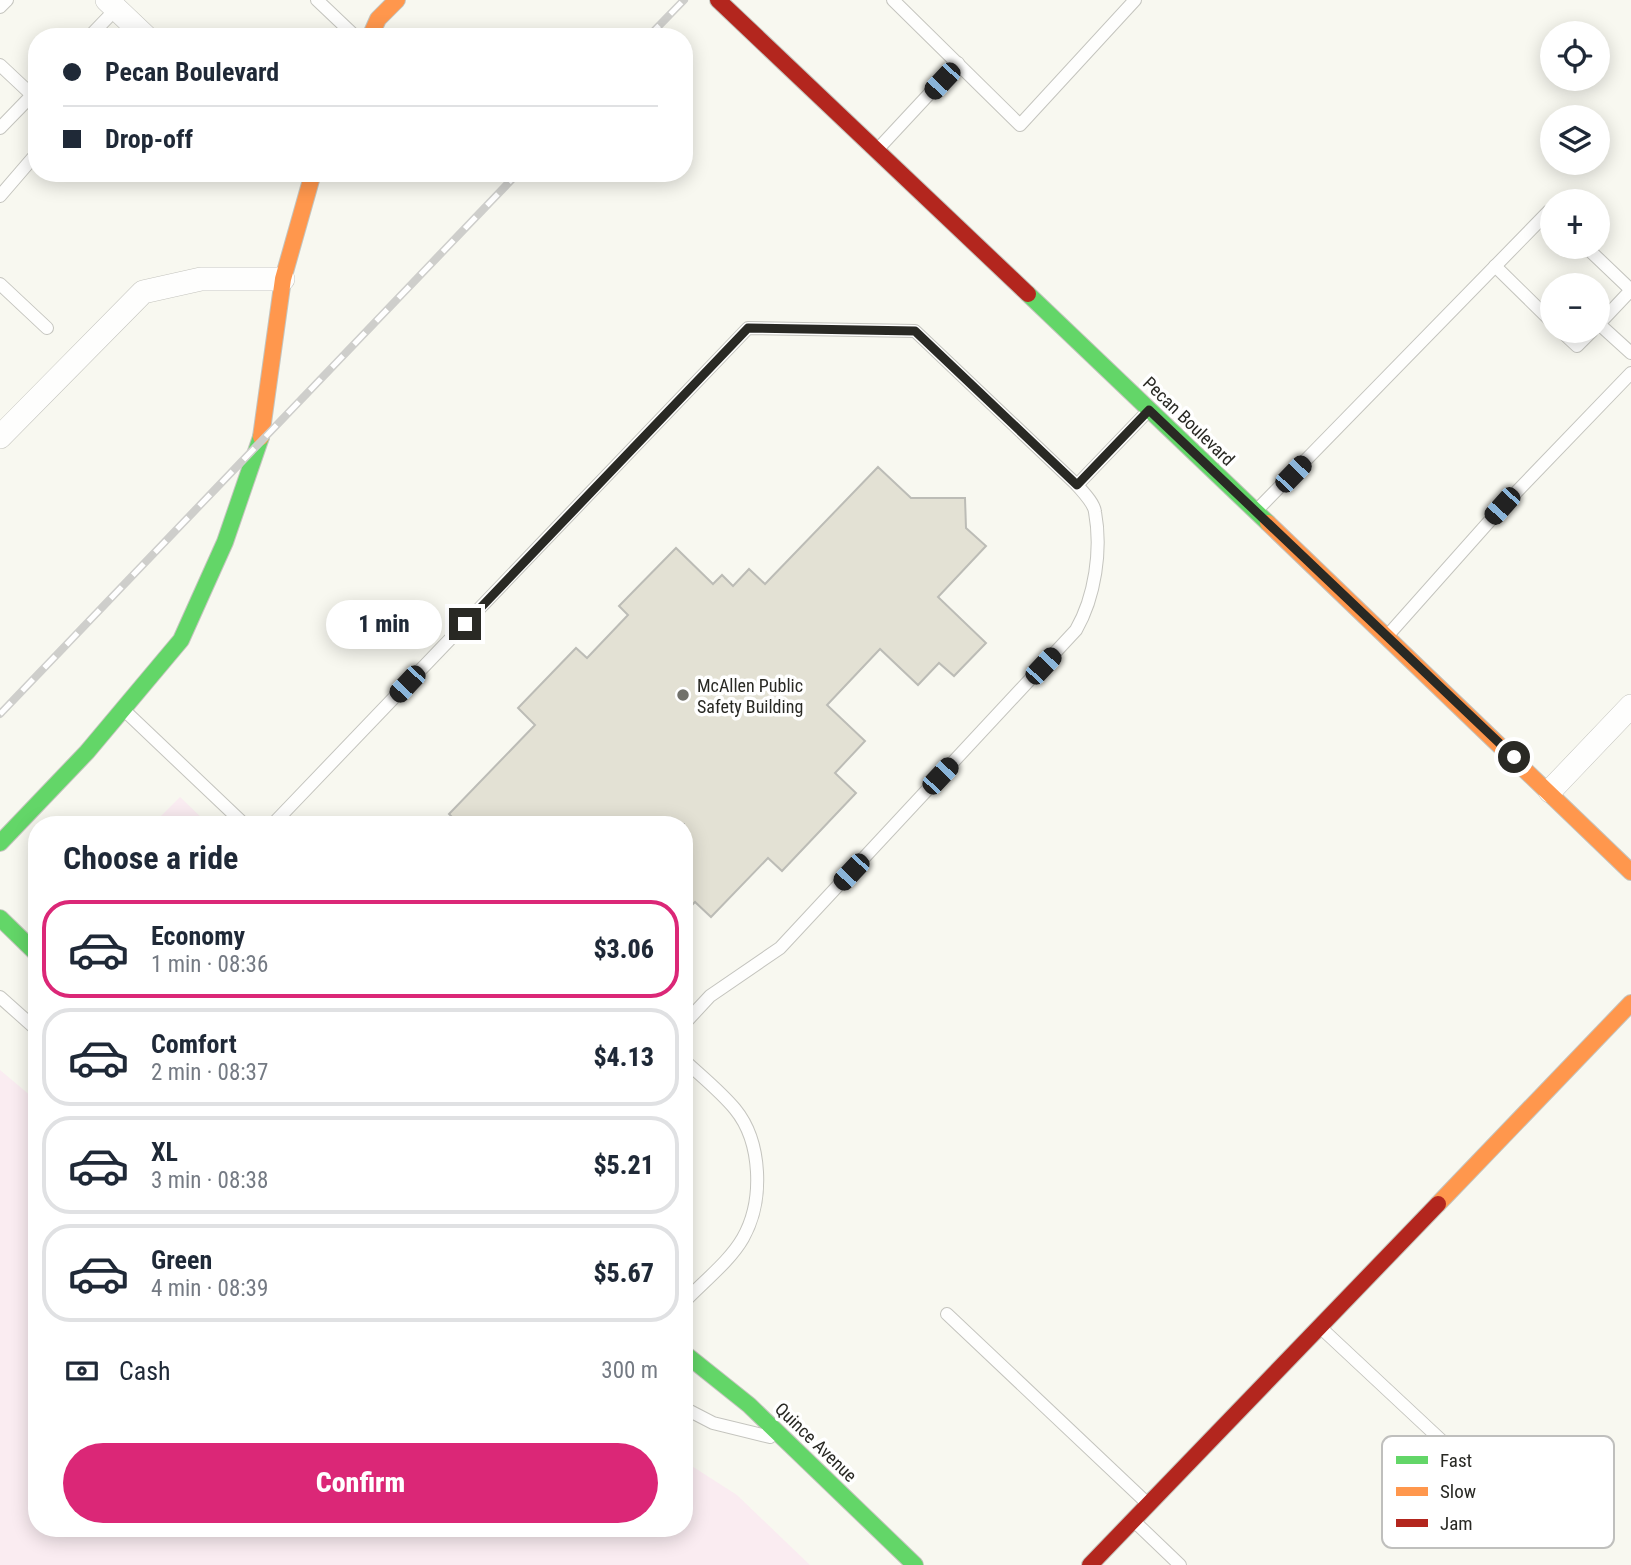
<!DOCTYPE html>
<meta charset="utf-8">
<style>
body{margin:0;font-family:"Roboto Condensed",sans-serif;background:#f6f6f7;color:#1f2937;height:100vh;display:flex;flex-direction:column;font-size:26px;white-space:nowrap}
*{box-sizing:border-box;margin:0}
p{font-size:23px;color:#747a83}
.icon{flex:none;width:38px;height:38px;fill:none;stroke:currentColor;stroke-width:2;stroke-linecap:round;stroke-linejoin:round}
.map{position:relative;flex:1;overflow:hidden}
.drawer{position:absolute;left:28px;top:816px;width:665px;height:721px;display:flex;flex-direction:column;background:#fff;border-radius:28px;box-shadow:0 4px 18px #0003}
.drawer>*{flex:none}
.banner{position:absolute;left:28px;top:28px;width:665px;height:154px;border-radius:28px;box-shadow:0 4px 18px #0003;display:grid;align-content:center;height:154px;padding:0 35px;background:#fff}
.fabs{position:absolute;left:1540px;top:21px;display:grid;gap:14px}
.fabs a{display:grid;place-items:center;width:70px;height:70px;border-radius:50%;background:#fff;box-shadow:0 4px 18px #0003;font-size:35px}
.end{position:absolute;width:32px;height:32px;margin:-16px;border:9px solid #292924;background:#fff;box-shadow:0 0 0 4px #fff}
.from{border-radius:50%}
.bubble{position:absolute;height:49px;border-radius:24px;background:#fff;box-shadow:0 4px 18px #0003;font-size:23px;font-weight:800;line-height:49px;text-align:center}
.car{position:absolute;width:21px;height:42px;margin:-21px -10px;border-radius:9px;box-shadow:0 0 5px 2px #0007;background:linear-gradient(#222 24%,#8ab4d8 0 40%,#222 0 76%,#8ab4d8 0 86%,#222 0)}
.banner b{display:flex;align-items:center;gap:24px;height:66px;font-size:26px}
.banner b+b{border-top:2px solid #e0e1e3}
.banner i{width:18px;height:18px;background:#1f2937}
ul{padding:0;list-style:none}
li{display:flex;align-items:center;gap:21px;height:98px;margin:0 14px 10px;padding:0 21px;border:4px solid #e0e1e3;border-radius:28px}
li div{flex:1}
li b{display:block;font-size:26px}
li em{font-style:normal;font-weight:800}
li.active{border-color:#db2777}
li>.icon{width:63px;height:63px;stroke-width:1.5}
h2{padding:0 35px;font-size:32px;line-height:84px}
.pay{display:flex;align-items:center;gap:18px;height:77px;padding:0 35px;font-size:26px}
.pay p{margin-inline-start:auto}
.cta{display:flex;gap:14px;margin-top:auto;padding:14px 35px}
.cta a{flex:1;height:80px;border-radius:42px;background:#db2777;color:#fff;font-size:28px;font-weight:800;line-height:80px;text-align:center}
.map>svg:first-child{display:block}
.green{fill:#faecf1}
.building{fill:#e3e1d4;stroke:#bcbcb6;stroke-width:2}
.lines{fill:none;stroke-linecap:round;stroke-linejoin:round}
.lane-casing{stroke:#c4c4be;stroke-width:14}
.street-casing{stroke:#c4c4be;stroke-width:24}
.fast-casing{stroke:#c4c4be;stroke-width:18}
.slow-casing{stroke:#c4c4be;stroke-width:18}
.jam-casing{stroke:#c4c4be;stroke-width:18}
.lane{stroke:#fefefd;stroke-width:12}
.street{stroke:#fefefd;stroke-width:23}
.fast{stroke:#63d668;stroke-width:16}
.slow{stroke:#ff974d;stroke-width:16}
.jam{stroke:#b3261e;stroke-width:16}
.rail-casing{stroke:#cececb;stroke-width:8}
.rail{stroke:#fff;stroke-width:5;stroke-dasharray:16;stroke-linecap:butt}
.route{stroke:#292924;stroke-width:9}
.poi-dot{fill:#71716b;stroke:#fff;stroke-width:2.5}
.labels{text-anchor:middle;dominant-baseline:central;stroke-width:7;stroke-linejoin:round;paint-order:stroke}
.street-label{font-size:18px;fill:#292924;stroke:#fff}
.poi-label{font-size:18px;fill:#292924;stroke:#fff;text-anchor:start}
.key{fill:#fff;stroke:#bfbfbd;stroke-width:2}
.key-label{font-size:19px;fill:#292924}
</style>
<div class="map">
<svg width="1631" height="1565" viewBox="0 0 1631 1565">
<rect width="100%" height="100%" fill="#f8f8f0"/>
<g class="green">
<path d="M180 797 208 824H153Z"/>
<path d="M0 1070 37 1101V1528H684V1461L737 1495 810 1565H0Z"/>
</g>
<path class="building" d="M878 467 911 498H965L966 528 986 546 938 597 986 643 954 676 939 663 918 685 880 649 827 705 865 741 835 773 856 793 782 871 768 858 711 917 695 902 686 911 684 909V824H459L449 814 535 725 518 708 576 648 587 658 628 615 619 606 676 548 713 584 722 575 733 586 749 569 765 584Z"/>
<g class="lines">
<g class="lane-casing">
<g id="lane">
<path d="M317 0 356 37"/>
<path d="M893 0 1020 125 1135 0"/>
<path d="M0 7 7 0"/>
<path d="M89 37 116 9"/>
<path d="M0 65 32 95"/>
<path d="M0 128 37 90"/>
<path d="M877 150 958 63"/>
<path d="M0 196 37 153"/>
<path d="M1586 247 1631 290"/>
<path d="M1495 266 1552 322"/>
<path d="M0 284 47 328"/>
<path d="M1599 324 1631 353"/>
<path d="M1598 325 1631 290"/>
<path d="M1561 331 1577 346 1592 331"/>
<path d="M1077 485 1149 410"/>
<path d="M1257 510 1549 211 1552 214"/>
<path d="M1389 634 1502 507 1631 373"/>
<path d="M125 711 244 824"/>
<path d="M273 824 748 328 915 331 1077 485C1083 492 1094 503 1095 512 1102 550 1095 597 1076 630L780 948 710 996 684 1024"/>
<path d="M0 997 37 1030"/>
<path d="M684 1060C701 1076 720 1091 735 1109 762 1142 764 1201 743 1238 730 1261 703 1282 684 1302"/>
<path d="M947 1314 1148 1504"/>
<path d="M1321 1328 1517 1511"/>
<path d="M684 1408 713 1423 770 1437"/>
<path d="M1135 1522 1180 1565"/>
</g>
</g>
<g class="street-casing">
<g id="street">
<path d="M107 0 146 37"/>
<path d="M0 437 143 292 201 279H283"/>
<path d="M1550 791 1631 706"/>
</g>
</g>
<g class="fast-casing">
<g id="fast">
<path d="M1028 294 1268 523"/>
<path d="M0 843 87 752 181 640 225 542 261 437"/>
<path d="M0 918 37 954"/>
<path d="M684 1353 749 1405 915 1565"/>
</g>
</g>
<g class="slow-casing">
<g id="slow">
<path d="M370 37 378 19 397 0"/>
<path d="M261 437 283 279 313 173"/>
<path d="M1268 523 1631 872"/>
<path d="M1438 1204 1631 1003"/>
</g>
</g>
<g class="jam-casing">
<g id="jam">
<path d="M718 0 1028 294"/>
<path d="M1090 1565 1438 1204"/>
</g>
</g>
<use href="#lane" class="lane"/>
<use href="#street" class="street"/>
<use href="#fast" class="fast"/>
<use href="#slow" class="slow"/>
<use href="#jam" class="jam"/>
<g class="rail-casing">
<g id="rail">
<path d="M648 37 684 0"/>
<path d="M0 714 518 173"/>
</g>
</g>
<use href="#rail" class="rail"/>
</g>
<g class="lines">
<path class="route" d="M465 624 748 328 915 331 1077 485 1149 410 1514 757"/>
</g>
<circle class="poi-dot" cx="683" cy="695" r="7"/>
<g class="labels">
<g class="street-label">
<text transform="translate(1189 421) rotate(44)">Pecan Boulevard</text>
<text transform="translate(816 1442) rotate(44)">Quince Avenue</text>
</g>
<g class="poi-label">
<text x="697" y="685">McAllen Public<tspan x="697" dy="21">Safety Building</tspan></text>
</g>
</g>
<rect x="1382" y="1436" width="232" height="112" rx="10" class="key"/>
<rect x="1396" y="1456" width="32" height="8" fill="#63d668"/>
<rect x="1396" y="1487" width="32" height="9" fill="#ff974d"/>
<rect x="1396" y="1519" width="32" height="8" fill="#b3261e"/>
<g class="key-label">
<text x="1440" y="1467">Fast</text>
<text x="1440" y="1498">Slow</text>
<text x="1440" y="1530">Jam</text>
</g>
</svg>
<div class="fabs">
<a><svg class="icon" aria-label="locate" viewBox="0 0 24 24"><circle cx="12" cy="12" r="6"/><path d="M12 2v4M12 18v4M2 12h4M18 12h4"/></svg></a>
<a><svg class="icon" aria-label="layers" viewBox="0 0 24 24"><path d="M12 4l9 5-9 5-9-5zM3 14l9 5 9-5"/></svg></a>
<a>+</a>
<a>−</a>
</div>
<i class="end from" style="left:1514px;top:757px"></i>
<i class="end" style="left:465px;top:624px"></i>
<div class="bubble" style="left:326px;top:600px;width:116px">1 min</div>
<i class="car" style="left:942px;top:81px;rotate:223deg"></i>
<i class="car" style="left:1293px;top:474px;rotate:44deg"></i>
<i class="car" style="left:1502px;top:506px;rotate:222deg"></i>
<i class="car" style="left:1043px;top:666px;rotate:43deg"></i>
<i class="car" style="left:407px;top:684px;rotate:223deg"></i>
<i class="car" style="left:940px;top:776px;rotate:43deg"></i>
<i class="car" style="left:851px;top:872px;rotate:223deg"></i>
<div class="banner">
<b><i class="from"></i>Pecan Boulevard</b>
<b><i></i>Drop-off</b>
</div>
<section class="drawer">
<h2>Choose a ride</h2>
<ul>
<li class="active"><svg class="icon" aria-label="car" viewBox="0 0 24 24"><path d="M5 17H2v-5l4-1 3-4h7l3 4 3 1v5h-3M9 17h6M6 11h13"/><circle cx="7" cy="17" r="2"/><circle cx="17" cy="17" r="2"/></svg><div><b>Economy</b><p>1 min · 08:36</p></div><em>$3.06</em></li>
<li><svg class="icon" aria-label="car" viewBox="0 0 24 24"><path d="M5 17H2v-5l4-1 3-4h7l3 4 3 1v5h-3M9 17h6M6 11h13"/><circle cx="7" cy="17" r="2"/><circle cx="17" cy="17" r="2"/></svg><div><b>Comfort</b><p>2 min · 08:37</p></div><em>$4.13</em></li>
<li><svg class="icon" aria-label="car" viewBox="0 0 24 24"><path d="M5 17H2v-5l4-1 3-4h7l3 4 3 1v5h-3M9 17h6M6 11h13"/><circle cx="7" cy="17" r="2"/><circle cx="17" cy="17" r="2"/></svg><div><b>XL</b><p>3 min · 08:38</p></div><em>$5.21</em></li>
<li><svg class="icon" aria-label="car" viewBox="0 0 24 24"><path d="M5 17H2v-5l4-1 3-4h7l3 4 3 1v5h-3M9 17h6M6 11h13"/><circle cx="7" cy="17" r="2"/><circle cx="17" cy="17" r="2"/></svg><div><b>Green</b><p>4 min · 08:39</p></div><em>$5.67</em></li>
</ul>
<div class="pay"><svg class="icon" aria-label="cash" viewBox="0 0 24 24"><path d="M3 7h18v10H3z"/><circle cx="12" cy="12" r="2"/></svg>Cash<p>300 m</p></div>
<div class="cta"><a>Confirm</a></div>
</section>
</div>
